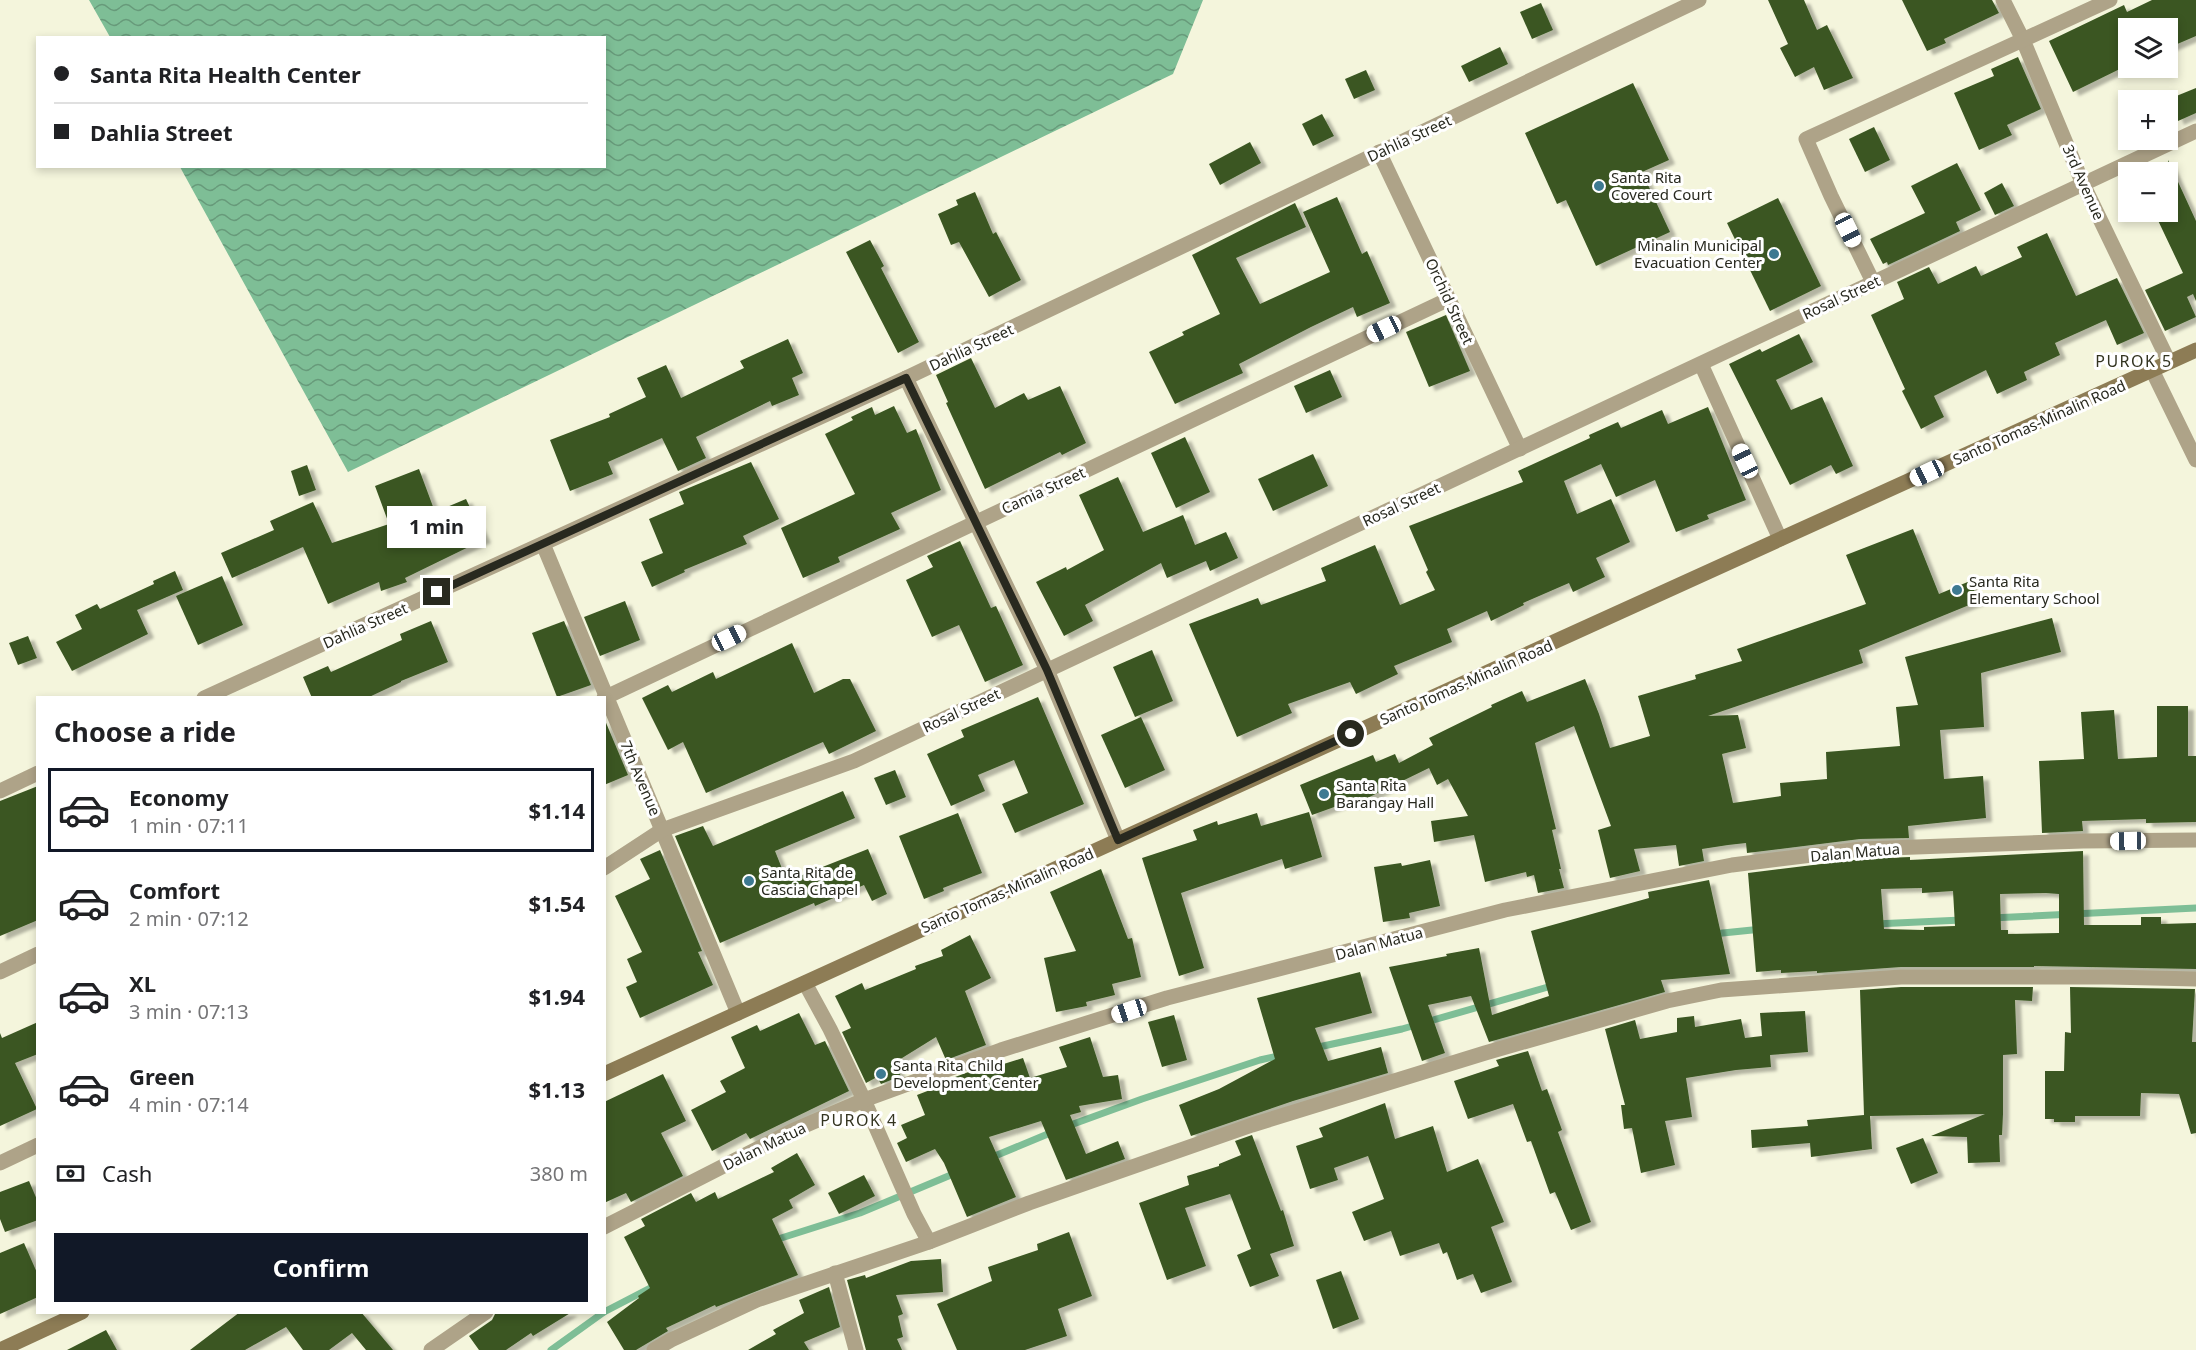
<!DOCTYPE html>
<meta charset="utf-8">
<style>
body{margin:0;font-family:"Noto Sans",sans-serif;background:#f6f6f6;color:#202124;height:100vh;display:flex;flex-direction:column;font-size:22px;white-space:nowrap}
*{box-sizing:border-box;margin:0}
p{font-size:20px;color:#757577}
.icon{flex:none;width:33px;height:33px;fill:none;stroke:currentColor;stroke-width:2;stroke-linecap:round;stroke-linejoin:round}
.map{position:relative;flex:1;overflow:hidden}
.sheet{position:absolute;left:36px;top:696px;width:570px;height:618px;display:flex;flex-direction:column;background:#fff;border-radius:0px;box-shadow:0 3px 9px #0003}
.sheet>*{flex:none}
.hud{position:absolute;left:36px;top:36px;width:570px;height:132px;border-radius:0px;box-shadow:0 3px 9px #0003;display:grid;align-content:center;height:132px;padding:0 18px;background:#fff}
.controls{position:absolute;left:2118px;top:18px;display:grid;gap:12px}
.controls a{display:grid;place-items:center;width:60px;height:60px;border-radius:0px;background:#fff;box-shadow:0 3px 9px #0003;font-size:30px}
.end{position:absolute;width:27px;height:27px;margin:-14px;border:8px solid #28291f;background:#fff;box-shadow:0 0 0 3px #fff}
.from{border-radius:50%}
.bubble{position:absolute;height:42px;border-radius:0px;background:#fff;box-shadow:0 3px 9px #0003;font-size:20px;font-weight:700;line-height:42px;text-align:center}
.car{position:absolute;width:18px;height:36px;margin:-18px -9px;border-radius:8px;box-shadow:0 0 4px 2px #0007;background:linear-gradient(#fff 24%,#345 0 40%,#fff 0 76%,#345 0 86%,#fff 0)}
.hud b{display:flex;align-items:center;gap:21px;height:57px;font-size:22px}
.hud b+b{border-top:2px solid #e0e0e0}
.hud i{width:15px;height:15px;background:#202124}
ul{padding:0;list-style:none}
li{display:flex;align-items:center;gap:18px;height:84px;margin:0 12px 9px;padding:0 6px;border:3px solid transparent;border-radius:0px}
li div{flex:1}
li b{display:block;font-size:22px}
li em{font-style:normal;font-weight:700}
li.selected{border-color:#111827}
li>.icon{width:54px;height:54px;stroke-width:1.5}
h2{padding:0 18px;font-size:27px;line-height:72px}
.pay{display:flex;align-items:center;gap:15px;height:66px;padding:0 18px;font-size:22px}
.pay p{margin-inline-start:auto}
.button{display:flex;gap:12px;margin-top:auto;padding:12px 18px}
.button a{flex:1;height:69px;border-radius:0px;background:#111827;color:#fff;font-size:24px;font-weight:700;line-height:69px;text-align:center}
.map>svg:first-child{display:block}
.water{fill:url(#water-waves)}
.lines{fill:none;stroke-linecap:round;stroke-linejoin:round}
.stream{stroke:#7ebe96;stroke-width:7}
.building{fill:#3a5722;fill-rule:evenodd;filter:url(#shadow)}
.street{stroke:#aea388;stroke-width:15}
.secondary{stroke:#8d7c55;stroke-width:15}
.route{stroke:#28291f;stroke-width:8}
.poi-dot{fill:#3d7991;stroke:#fff;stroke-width:2}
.labels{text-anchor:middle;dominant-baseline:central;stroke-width:6;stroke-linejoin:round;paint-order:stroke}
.street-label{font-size:15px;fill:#28291f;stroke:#fff}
.poi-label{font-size:15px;fill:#28291f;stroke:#fff;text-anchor:start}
.neighbourhood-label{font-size:16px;letter-spacing:1.5px;fill:#333420;stroke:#fff}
</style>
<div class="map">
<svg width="2196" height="1350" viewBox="0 0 2196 1350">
<defs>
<pattern id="water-waves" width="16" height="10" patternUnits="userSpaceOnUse" patternTransform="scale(1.5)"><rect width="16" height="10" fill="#7ebe96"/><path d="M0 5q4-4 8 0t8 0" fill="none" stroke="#679a7a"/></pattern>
<filter id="shadow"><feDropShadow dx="6" dy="4" stdDeviation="1.5" flood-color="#0004"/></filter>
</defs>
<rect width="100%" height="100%" fill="#f4f5dc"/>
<path class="water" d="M89 0H1203L1173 74 348 472 180 167 604 166V38L110 37Z"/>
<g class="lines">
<g class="stream">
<path d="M1991 918 2196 908"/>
<path d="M1875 924 1962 920"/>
<path d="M1713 934 1762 929"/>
<path d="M1314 1048 1402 1029 1555 985"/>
<path d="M1065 1127 1142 1099 1260 1060 1282 1055"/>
<path d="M990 1158 1055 1131"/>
<path d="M775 1240 860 1213 958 1172"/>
<path d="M604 1312 658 1284"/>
<path d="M551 1350 604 1312"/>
</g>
</g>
<g class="building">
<path d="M1768 0H1804L1817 30 1827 25 1853 78 1824 90 1814 67 1795 77 1780 48 1788 44Z"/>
<path d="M1902 0H1992L1999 13 1944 39 1946 43 1927 51Z"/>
<path d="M2152 0H2196V36L2168 48V28H2128V65L2073 92 2049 41 2124 5 2127 12Z"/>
<path d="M1541 3 1553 30 1532 39 1520 12Z"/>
<path d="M1500 47 1508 64 1469 82 1461 66Z"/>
<path d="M2018 57 2041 109 2007 125 2012 135 1979 150 1954 93 1994 76 1991 69Z"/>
<path d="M1366 70 1375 90 1354 99 1345 79Z"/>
<path d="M1633 83 1669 160 1642 172 1670 232 1596 266 1566 200 1557 204 1525 133Z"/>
<path d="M2196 88V113L2178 121 2169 99Z"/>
<path d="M1322 114 1334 136 1313 146 1302 124Z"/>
<path d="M1874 127 1890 160 1865 172 1849 139Z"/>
<path d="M1250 142 1261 163 1220 185 1209 164Z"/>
<path d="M2168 160 2196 221V301L2193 294 2187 297 2196 317 2165 331 2145 290 2183 273 2154 212H2168Z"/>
<path d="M1957 163 1981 210 1956 222 1960 231 1888 265 1887 262 1883 264 1870 239 1925 213 1911 186Z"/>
<path d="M2002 183 2014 206 1995 215 1984 193Z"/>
<path d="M975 192 993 234 996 232 1021 280 989 297 959 242 951 245 938 214 958 205 956 200Z"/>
<path d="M1337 197 1362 254 1367 251 1390 303 1357 317 1353 307 1311 327 1239 364 1243 373 1175 404 1149 352 1184 335 1182 332 1220 314 1192 255 1295 203 1306 227 1236 258 1260 304 1330 272 1303 212Z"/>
<path d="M1778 198 1821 286 1770 311 1727 223Z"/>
<path d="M2047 233 2076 296 2117 278 2144 333 2117 345 2106 320 2055 343 2060 355 2024 372 2027 380 1997 394 1986 370 1934 396 1944 417 1921 429 1902 391 1905 389 1871 315 1904 299 1897 282 1929 267 1938 284 1976 266 1981 276 2022 257 2017 247Z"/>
<path d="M870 240 884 266 881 268 919 342 898 353 846 252Z"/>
<path d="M1446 315 1470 371 1429 387 1406 332Z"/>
<path d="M1799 334 1813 362 1776 380 1791 410 1822 397 1853 466 1836 474 1831 465 1790 485 1729 364 1760 349 1762 352Z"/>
<path d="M788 339 803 373 792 378 799 395 772 406 770 401 696 437 706 458 678 471 662 438 608 462 613 474 570 491 550 440 610 417 609 414 646 397 637 378 666 365 681 398 744 368 740 361Z"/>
<path d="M971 358 995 408 1024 393 1028 400 1060 386 1086 443 1062 455 1060 452 985 489 946 403 948 402 936 375Z"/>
<path d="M1330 370 1342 397 1306 413 1294 386Z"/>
<path d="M894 406 907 433 916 429 941 490 891 513 900 529 838 557 840 562 803 578 781 528 855 494 825 434 853 420 851 417 872 407 875 415Z"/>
<path d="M1708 407 1746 500 1707 515 1709 519 1676 532 1655 480 1616 497 1601 464 1564 481 1577 514 1611 499 1630 542 1596 558 1605 577 1573 592 1569 583 1523 603 1524 605 1491 621 1487 611 1447 629 1452 642 1394 666 1398 674 1356 694 1350 682 1288 704 1292 713 1237 737 1189 624 1258 598 1261 605 1326 581 1321 568 1375 545 1400 605 1435 590 1426 572 1428 570 1409 526 1523 482 1518 471 1590 438 1589 435 1618 422 1621 428 1662 410 1668 424Z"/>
<path d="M1185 437 1210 492 1176 508 1151 453Z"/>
<path d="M1313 454 1328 486 1273 511 1258 479Z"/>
<path d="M751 462 779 519 743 536 747 544 684 570 685 572 652 587 641 562 663 553 649 519 684 504 679 492Z"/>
<path d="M307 465 316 490 299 496 291 471Z"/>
<path d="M419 469 435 512 466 499 485 539 405 578 407 582 381 591 379 582 328 604 303 547 232 578 221 553 274 530 270 521 313 502 332 543 389 524 375 486Z"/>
<path d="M1118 477 1143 532 1183 515 1195 545 1226 532 1238 558 1210 571 1206 561 1167 578 1161 563 1085 605 1093 621 1064 636 1036 582 1066 567 1067 570 1104 550 1079 495Z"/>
<path d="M1913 529 1939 594 1970 581 1979 601 1859 650 1863 663 1708 716 1738 715 1746 748 1722 754 1733 803 1781 796 1780 783 1827 779 1826 752 1900 746 1896 707 1918 705 1905 657 2052 618 2061 652 1981 673 1984 727 1940 730 1944 779 1983 776 1986 818 1908 826 1909 838 1860 839 1747 853 1746 843 1728 845 1702 849 1704 861 1679 866 1676 845 1634 849 1640 871 1610 878 1598 830 1611 826 1574 726 1535 743 1556 829 1552 830 1561 869H1559L1564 888 1538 893 1534 875 1527 877 1526 872 1485 882 1474 835 1434 842 1431 821 1468 816 1448 779 1437 785 1429 768 1353 805 1351 801 1312 815 1300 785 1373 755 1376 762 1395 754 1399 763 1433 745 1429 738 1492 707 1491 705 1522 691 1527 702 1585 679 1599 714 1610 748 1650 736 1638 696 1696 679 1695 675 1742 661 1737 649 1866 604 1846 555Z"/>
<path d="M960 541 991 608 996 606 1023 665 985 682 959 625 932 637 906 580 933 567 927 556Z"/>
<path d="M175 571 183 590 137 610 148 634 72 671 56 642 82 629 75 615 97 604 100 609 154 584 153 581Z"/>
<path d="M222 576 243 625 198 645 176 596Z"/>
<path d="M625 601 640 640 600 656 584 617Z"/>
<path d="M431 621 448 662 401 681V682L367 698H312L303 677 328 666 331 672 402 640 400 634Z"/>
<path d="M564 621 591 685 557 697 532 633Z"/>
<path d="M28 636 37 658 18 665 9 643Z"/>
<path d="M792 643 814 693 843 679H850L876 731 829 754 823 742 706 793 683 742 668 750 642 698 668 685 672 692 713 672 716 679Z"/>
<path d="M1152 650 1173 701 1135 717 1113 667Z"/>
<path d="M1038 697 1084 804 1015 833 1002 804 1028 793 1014 760 978 775 985 791 951 806 927 754 964 737 961 730Z"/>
<path d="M2157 706H2188V756H2196V822L2146 823V819L2082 821 2083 831 2042 833 2039 761 2084 759 2081 712 2114 710 2118 759 2157 757Z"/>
<path d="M1141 717 1165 770 1125 788 1101 735Z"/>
<path d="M604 718 628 775 604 785Z"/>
<path d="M895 770 906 797 886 805 874 778Z"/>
<path d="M38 786V920L0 936V801Z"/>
<path d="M843 791 855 818 775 851 787 881 868 849 887 894 872 901 864 885 815 906 814 903 720 943 675 836 703 826 713 846Z"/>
<path d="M1309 812 1322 857 1285 869 1282 859 1181 893 1204 968 1179 976 1142 858 1197 840 1193 830 1217 821 1218 825 1257 813 1261 826Z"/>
<path d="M958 813 982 873 943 888 944 891 924 899 899 836Z"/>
<path d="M660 850 702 951 698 952 713 985 640 1018 626 987 637 982 627 959 642 952 615 896 650 879 640 859Z"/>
<path d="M2083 851 2084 925H2141V917H2161V924L2196 923V969L2034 966V967H1901L1817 973V971L1781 973V970L1756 972 1748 873 1862 859 1910 857V860ZM1922 888V893L1953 891 1955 926 1924 927V930L1884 929 1881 889ZM2046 893 2059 894V933L2008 934V930H2001L2000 894Z"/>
<path d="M1430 860 1440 906 1409 913 1410 918 1383 922 1374 867 1401 863 1402 866Z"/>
<path d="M1101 869 1128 939 1132 938 1141 977 1112 984 1115 995 1086 1002 1087 1006 1056 1012 1044 958 1076 951 1050 892Z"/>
<path d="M1709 880 1730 974 1661 980 1665 992 1489 1042 1471 996 1428 1005 1445 1053 1422 1061 1389 967 1447 956 1446 954 1479 948 1492 1015 1549 996 1531 931 1649 898 1648 892Z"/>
<path d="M970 935 991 978 965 991 986 1045 946 1060 936 1037 894 1063 901 1076 881 1084 877 1077 866 1083 842 1032 851 1028 835 996 862 983 865 990 916 969 915 966 943 956 941 950Z"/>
<path d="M1360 972 1372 1013 1315 1028 1328 1061 1381 1047 1388 1073 1293 1101 1191 1136 1179 1105 1219 1089 1275 1059 1257 998Z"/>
<path d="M1901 987H2033L2032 1001 2015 1000 2017 1054 2003 1055V1114L2002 1135H1999L2000 1162 1968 1163 1967 1137 1931 1136 1985 1114 1870 1116 1872 1149 1811 1157 1810 1143 1752 1148 1751 1130 1808 1126 1807 1120 1864 1115 1860 990Z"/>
<path d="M2070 987 2195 989 2192 1042H2196V1133L2191 1134 2179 1094 2141 1093 2140 1116H2075V1122H2054V1119H2045V1071H2064L2065 1032 2071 1033Z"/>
<path d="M1805 1011 1808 1052 1770 1055 1771 1067 1736 1070 1686 1078 1692 1117 1665 1121 1675 1165 1641 1173 1632 1128 1624 1129 1621 1105H1625L1605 1029 1635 1020 1640 1039 1677 1032V1018L1694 1016 1695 1027 1741 1019 1745 1038 1762 1036 1760 1013Z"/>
<path d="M799 1013 815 1045 825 1041 849 1091 750 1139 746 1133 712 1151 691 1110 726 1092 720 1081 745 1068 731 1037 757 1025 760 1031Z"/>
<path d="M1174 1015 1187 1060 1162 1067 1148 1022Z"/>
<path d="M38 1022V1054L15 1063 37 1109 0 1126V1033L2 1038Z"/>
<path d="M1090 1037 1103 1077 1118 1075 1122 1099 1079 1106 1081 1112 1070 1115 1086 1154 1118 1141 1125 1159 1066 1180 1041 1121 989 1137 1016 1197 967 1217 944 1163 935 1149 906 1162 897 1143 907 1138 901 1125 925 1115 917 1095 956 1080 955 1077 993 1063 994 1067 1023 1058 1030 1078 1067 1067 1059 1047Z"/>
<path d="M1528 1051 1542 1091 1547 1089 1562 1130 1558 1132 1591 1222 1571 1230 1555 1192 1550 1194 1531 1141 1527 1142 1513 1104 1468 1119 1454 1081 1499 1066 1496 1060Z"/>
<path d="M663 1074 686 1121 661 1133 683 1176 631 1202 626 1193 604 1203V1102Z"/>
<path d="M1385 1103 1395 1139 1433 1126 1447 1172 1478 1159 1504 1222 1491 1227 1512 1282 1481 1293 1473 1274 1457 1280 1447 1252 1443 1254 1439 1243 1400 1256 1391 1231 1364 1241 1352 1212 1384 1199 1368 1156 1334 1168 1338 1180 1310 1189 1296 1146 1323 1137 1319 1128Z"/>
<path d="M1252 1135 1281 1211 1283 1210 1294 1246 1270 1254 1279 1276 1250 1287 1237 1255 1251 1249 1230 1194 1185 1208 1206 1266 1167 1280 1139 1203 1189 1185 1187 1176 1219 1166V1164L1241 1155 1235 1141Z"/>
<path d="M1923 1138 1938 1173 1911 1184 1896 1148Z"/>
<path d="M797 1153 815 1185 789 1200 793 1208 772 1219 798 1275 716 1307 715 1305 666 1328 668 1331 636 1350H624L607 1322 639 1298 638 1296 650 1288 624 1237 645 1226 641 1219 691 1193 696 1202 715 1192 718 1199 774 1172 771 1168Z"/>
<path d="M864 1175 875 1196 839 1214 828 1193Z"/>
<path d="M29 1181 38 1202V1220L5 1232 0 1219V1192Z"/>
<path d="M1069 1232 1092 1296 1058 1309 1067 1336 1025 1350H957L937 1304 992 1281 988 1267 1038 1250 1037 1244Z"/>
<path d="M24 1243 38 1275V1297L0 1314V1253Z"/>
<path d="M941 1259 943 1292 896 1295 903 1314 898 1316 903 1337 897 1339 902 1350H866L847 1280 865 1275 866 1278 911 1261Z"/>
<path d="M1341 1271 1359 1319 1333 1329 1316 1280Z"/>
<path d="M829 1287 840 1327 804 1342 809 1350H748L776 1334 773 1330 804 1313 799 1300Z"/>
<path d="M240 1312H361L393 1350H366L352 1333 329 1350H303L286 1327 245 1350H190Z"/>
<path d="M496 1312H572L533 1336 531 1333 506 1350H479L469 1336 492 1320Z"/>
<path d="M106 1330 117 1350H67Z"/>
</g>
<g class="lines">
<g class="street">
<path d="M2003 0 2023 40 2083 184 2169 362"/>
<path d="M1379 152 1520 449"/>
<path d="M1873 282 1831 196 1806 139 2110 0"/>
<path d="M1701 364 1780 539"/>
<path d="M2152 370 2196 460"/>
<path d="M906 378 1047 670 1118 840"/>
<path d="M543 544 738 1013"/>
<path d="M204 698 906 378 1699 0"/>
<path d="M604 698 1449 299"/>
<path d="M0 791 38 773"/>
<path d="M604 868 662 830 854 761 2196 131"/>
<path d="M0 972 38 954"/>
<path d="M805 983 830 1029 864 1100 914 1214 929 1242"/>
<path d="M0 1163 38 1145"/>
<path d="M604 1227 792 1131 864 1100 1001 1050 1167 998 1505 910 1732 865 1861 849 2083 841 2196 840"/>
<path d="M835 1273 856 1350"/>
<path d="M431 1350 486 1312"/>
<path d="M654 1350 671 1340 757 1300 929 1242 1029 1203 1252 1125 1485 1053 1667 1001 1721 990 1901 977H2109L2196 979"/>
</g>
<g class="secondary">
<path d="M604 1074 2196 350"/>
<path d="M0 1350 82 1312"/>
</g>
</g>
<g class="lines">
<path class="route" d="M437 592 906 378 1047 670 1118 840 1351 734"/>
</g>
<g class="poi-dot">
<circle cx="1599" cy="186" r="6"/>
<circle cx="1774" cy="254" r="6"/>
<circle cx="1957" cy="590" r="6"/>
<circle cx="1324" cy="794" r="6"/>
<circle cx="749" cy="881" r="6"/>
<circle cx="881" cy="1074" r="6"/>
</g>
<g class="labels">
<g class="street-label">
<text transform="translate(1409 138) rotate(-25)">Dahlia Street</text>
<text transform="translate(2084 182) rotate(66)">3rd Avenue</text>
<text transform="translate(1841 297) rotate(-25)">Rosal Street</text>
<text transform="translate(1450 301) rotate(65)">Orchid Street</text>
<text transform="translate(971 347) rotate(-25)">Dahlia Street</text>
<text transform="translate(2039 422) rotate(-24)">Santo Tomas-Minalin Road</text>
<text transform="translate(1043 490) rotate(-25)">Camia Street</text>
<text transform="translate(1401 504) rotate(-25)">Rosal Street</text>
<text transform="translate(365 625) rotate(-24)">Dahlia Street</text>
<text transform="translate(1466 682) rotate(-24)">Santo Tomas-Minalin Road</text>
<text transform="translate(961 710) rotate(-25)">Rosal Street</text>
<text transform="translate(641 778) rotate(67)">7th Avenue</text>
<text transform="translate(1855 852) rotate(-5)">Dalan Matua</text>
<text transform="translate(1007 890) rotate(-24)">Santo Tomas-Minalin Road</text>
<text transform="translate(1379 943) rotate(-15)">Dalan Matua</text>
<text transform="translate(764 1146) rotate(-26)">Dalan Matua</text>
</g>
<g class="poi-label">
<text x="1611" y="177">Santa Rita<tspan x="1611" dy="17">Covered Court</tspan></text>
<text x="1762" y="245" text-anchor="end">Minalin Municipal<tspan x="1762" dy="17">Evacuation Center</tspan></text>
<text x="1969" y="581">Santa Rita<tspan x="1969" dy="17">Elementary School</tspan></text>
<text x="1336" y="785">Santa Rita<tspan x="1336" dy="17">Barangay Hall</tspan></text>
<text x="761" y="872">Santa Rita de<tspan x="761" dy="17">Cascia Chapel</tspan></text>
<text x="893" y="1065">Santa Rita Child<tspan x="893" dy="17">Development Center</tspan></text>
</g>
<g class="neighbourhood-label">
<text x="2134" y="361">PUROK 5</text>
<text x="859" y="1120">PUROK 4</text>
</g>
</g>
</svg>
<div class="controls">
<a><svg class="icon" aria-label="layers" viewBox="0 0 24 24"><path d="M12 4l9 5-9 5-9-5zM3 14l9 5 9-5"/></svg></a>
<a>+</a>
<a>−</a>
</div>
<i class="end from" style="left:1351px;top:734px"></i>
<i class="end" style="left:437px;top:592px"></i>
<div class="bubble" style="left:387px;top:506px;width:99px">1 min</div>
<i class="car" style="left:1848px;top:230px;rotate:154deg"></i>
<i class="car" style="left:1384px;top:329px;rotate:245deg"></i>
<i class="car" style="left:1745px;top:461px;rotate:335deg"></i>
<i class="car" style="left:1927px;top:473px;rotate:245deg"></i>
<i class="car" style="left:729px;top:638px;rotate:64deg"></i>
<i class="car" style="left:2128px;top:841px;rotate:269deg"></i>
<i class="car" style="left:1129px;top:1011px;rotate:252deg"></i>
<div class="hud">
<b><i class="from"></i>Santa Rita Health Center</b>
<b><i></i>Dahlia Street</b>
</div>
<section class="sheet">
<h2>Choose a ride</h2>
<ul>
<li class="selected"><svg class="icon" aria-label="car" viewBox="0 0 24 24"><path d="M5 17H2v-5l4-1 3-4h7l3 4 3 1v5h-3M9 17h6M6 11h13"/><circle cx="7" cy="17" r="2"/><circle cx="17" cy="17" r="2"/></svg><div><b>Economy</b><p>1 min · 07:11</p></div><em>$1.14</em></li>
<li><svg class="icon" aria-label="car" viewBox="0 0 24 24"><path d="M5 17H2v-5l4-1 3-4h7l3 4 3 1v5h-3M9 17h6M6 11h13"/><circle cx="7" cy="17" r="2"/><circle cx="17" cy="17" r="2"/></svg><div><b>Comfort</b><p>2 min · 07:12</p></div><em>$1.54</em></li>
<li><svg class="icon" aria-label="car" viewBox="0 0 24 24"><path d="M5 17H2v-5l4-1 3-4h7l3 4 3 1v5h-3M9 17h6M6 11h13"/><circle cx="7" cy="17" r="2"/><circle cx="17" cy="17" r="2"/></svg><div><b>XL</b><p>3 min · 07:13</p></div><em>$1.94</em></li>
<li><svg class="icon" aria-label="car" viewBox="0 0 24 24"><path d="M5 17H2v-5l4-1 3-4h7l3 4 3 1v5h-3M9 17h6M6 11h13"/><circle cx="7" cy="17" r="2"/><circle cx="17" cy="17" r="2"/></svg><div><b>Green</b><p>4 min · 07:14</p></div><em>$1.13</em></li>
</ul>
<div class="pay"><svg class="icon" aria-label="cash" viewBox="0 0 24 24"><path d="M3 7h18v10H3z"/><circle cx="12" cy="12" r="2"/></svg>Cash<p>380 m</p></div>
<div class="button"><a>Confirm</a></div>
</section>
</div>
